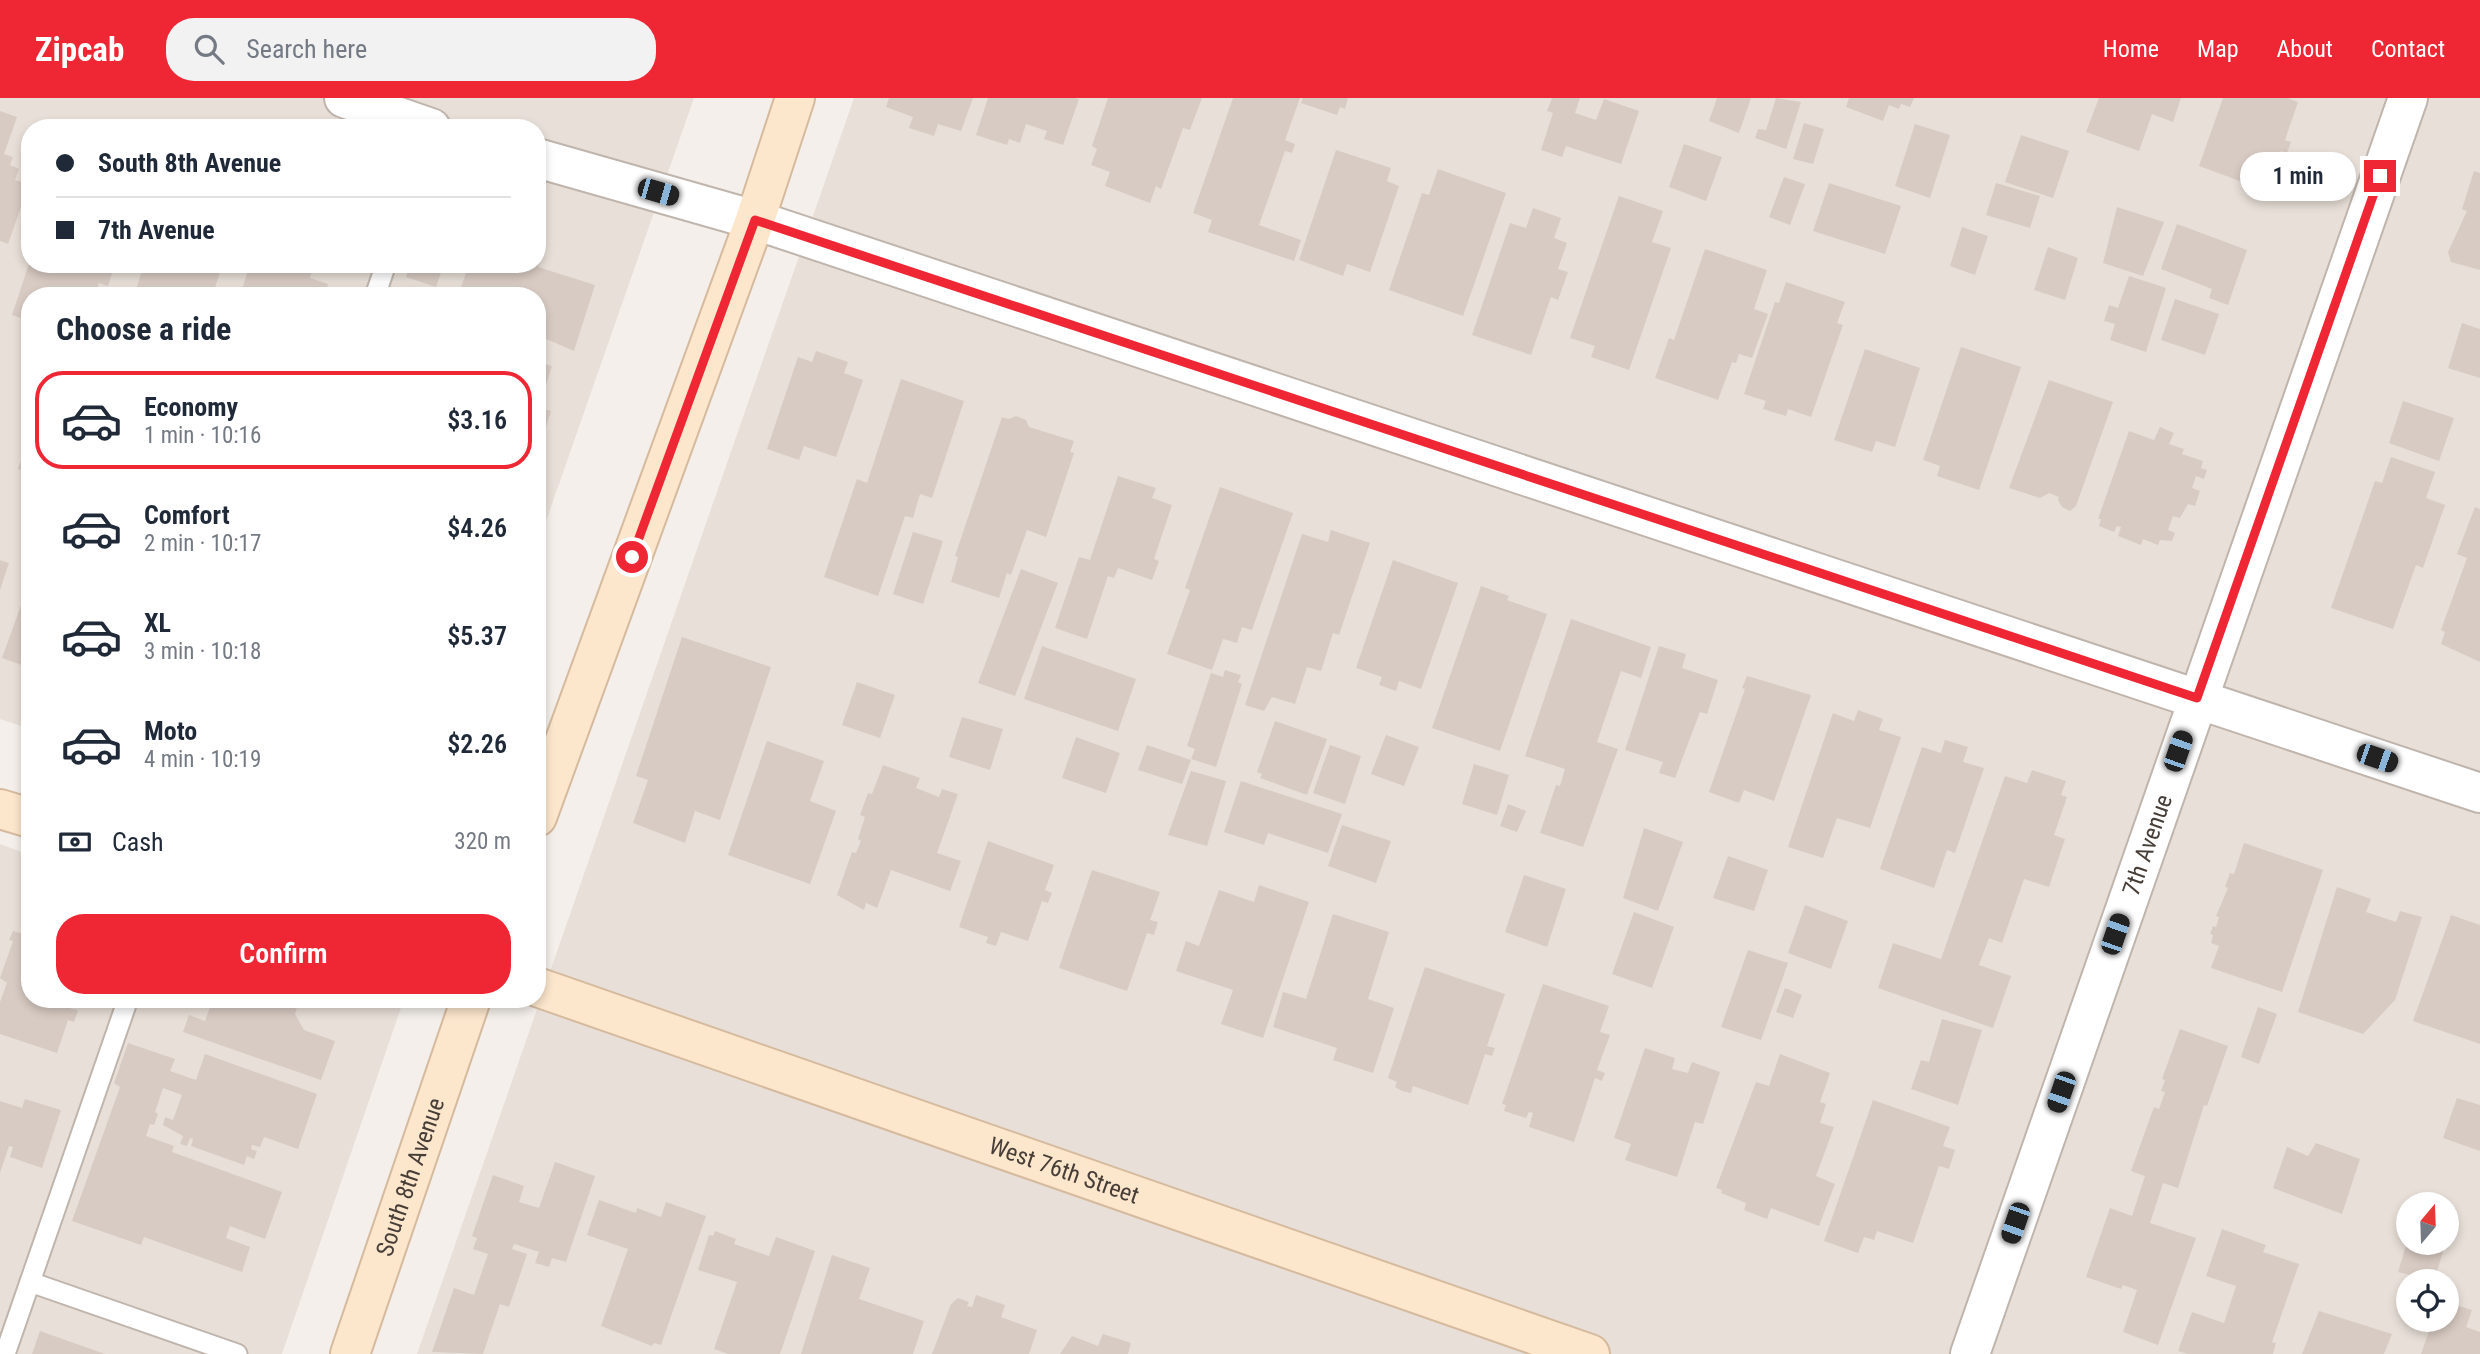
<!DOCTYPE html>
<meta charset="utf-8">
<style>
body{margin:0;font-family:"Roboto Condensed",sans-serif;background:#f2f2f3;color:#1f2937;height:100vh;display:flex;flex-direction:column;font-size:26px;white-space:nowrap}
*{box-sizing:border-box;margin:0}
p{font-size:23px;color:#747a83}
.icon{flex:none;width:38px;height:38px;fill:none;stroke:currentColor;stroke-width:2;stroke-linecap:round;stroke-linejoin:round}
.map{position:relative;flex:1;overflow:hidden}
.details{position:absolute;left:21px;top:189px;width:525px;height:721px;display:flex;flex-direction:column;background:#fff;border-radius:28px;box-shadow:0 4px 10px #0003}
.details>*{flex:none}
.top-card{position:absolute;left:21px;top:21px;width:525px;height:154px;border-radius:28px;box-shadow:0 4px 10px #0003;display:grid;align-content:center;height:154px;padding:0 35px;background:#fff}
.needle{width:46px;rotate:19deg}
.tools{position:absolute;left:2396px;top:1094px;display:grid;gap:14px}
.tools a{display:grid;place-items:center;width:63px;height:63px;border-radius:50%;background:#fff;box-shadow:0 4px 10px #0003;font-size:35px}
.end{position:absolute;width:32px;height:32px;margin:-16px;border:9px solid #ef2634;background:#fff;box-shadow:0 0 0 4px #fff}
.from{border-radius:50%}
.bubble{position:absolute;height:49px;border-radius:24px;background:#fff;box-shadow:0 4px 10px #0003;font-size:23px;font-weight:600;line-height:49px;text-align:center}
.car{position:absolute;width:21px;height:42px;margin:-21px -10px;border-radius:9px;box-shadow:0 0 5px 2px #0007;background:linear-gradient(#222 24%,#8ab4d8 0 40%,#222 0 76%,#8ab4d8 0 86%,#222 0)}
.top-card b{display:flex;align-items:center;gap:24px;height:66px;font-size:26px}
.top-card b+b{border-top:2px solid #e0e1e3}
.top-card i{width:18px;height:18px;background:#1f2937}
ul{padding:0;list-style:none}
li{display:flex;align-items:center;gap:21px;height:98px;margin:0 14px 10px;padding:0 21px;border:4px solid transparent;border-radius:28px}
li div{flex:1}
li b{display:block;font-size:26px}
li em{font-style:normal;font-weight:600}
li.selected{border-color:#ef2634}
li>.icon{width:63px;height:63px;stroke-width:1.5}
h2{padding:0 35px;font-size:32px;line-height:84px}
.pay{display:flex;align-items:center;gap:18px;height:77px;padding:0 35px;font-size:26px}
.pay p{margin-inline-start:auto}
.button{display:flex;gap:14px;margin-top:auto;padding:14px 35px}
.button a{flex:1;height:80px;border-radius:28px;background:#ef2634;color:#fff;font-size:28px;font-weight:600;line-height:80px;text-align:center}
header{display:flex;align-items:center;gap:42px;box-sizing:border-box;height:98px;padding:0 35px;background:#ef2634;color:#fff}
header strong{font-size:33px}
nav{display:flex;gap:38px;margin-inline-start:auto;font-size:24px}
.search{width:490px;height:63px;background:#f2f2f3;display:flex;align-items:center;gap:18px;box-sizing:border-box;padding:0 24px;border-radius:28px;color:#747a83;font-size:26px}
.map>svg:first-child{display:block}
.residential{fill:#e8e0d8;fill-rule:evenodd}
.building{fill:#d8cbc3}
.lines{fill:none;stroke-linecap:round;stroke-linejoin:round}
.lane-casing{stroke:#bfb5ad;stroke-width:23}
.street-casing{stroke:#bfb5ad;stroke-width:42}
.secondary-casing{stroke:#d5ba9e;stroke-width:42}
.lane{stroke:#fff;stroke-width:19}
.street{stroke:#fff;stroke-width:38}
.secondary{stroke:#fce6cc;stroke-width:38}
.route{stroke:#ef2634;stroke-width:9}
.labels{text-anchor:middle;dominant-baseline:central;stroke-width:5;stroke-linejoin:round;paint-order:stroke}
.street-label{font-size:24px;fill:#483e38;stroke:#fff}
</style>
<header>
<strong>Zipcab</strong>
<div class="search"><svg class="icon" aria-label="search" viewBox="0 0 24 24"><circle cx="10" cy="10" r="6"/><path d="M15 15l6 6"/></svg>Search here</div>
<nav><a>Home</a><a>Map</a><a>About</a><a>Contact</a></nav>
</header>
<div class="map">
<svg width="2480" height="1256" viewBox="0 0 2480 1256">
<rect width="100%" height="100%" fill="#f4efea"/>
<g class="residential">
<path d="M0 0H694L537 449V198H30V631L0 621ZM30 30H537V166H30Z"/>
<path d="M854 0H2480V1256H417ZM2408 1106H2446V1144H2408ZM2408 1183H2446V1222H2408Z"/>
<path d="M0 746 30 757V901H404L282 1256H0Z"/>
</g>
<g class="building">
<path d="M889 0H973L961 33 938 26 934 38 909 30 913 19 886 9Z"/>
<path d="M988 0H1074L1079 1 1063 47 1044 41 1047 33 1026 26 1020 45 1009 41 1007 47 976 37Z"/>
<path d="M1108 0H1202L1190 32 1183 30 1161 91 1156 88 1150 105 1105 88 1110 74 1091 67 1097 51 1092 48Z"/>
<path d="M1233 0H1300L1285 42 1295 46 1292 55 1285 53 1259 127 1301 142 1294 163 1208 134 1212 122 1193 115Z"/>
<path d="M1303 0H1348L1345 11 1340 9 1337 17 1301 5Z"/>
<path d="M1552 0H1580L1575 15 1596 22 1604 1 1639 13 1621 66 1566 48 1562 59 1541 52 1553 15 1547 13Z"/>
<path d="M1717 0H1751L1739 35 1709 23Z"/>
<path d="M1776 0 1801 4 1786 51 1755 40 1758 31 1766 32Z"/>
<path d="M1849 0H1914L1910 9 1901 6 1899 11 1889 7 1883 23 1846 9Z"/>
<path d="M2099 0H2181L2173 24 2152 16 2139 53 2086 34Z"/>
<path d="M2223 0H2288L2298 4 2285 42 2291 44 2287 55 2281 53 2267 93 2199 68Z"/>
<path d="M0 13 17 19 4 56 13 59 10 67 19 71 15 82 29 86 8 146 0 143Z"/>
<path d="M1804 25 1824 31 1813 66 1793 61Z"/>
<path d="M1915 26 1950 37 1930 100 1895 88Z"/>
<path d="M2021 37 2069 53 2053 100 2005 84Z"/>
<path d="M1684 46 1722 59 1706 103 1669 89Z"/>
<path d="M1336 52 1391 70 1387 83 1399 88 1370 174 1347 166 1343 178 1299 162Z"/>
<path d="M1438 71 1506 95 1463 218 1389 192 1422 95 1429 97Z"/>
<path d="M2474 73 2480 75V172L2451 164 2448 154 2467 113 2462 111Z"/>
<path d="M1784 79 1805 86 1790 127 1769 119Z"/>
<path d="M1829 85 1901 108 1885 156 1813 133Z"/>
<path d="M1996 85 2040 98 2030 130 1986 117Z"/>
<path d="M1619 98 1663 113 1652 144 1671 150 1629 272 1591 259 1595 248 1570 240Z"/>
<path d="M2117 109 2164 124 2143 178 2103 165Z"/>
<path d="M1533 110 1561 120 1554 140 1567 145 1558 171 1568 174 1558 202 1551 199 1531 257 1472 237 1510 125 1526 130Z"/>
<path d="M2177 126 2247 152 2228 207 2209 200 2212 191 2161 171Z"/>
<path d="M1962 129 1988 138 1975 177 1950 168Z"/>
<path d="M537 149 544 151 538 169 595 187 574 253 537 237V198H458L469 166H537Z"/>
<path d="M2048 149 2078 160 2065 202 2034 192Z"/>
<path d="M1705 151 1767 172 1754 211 1768 216 1752 260 1739 256 1736 265 1732 264 1718 302 1655 280 1669 240 1674 242Z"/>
<path d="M29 166H115L108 188 99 185 95 198H30V223L12 217Z"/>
<path d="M144 166H223L212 198H134Z"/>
<path d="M250 166H314L310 180 328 186 325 198H240Z"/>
<path d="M410 166H444L436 189 406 179Z"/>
<path d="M2129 178 2166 190 2146 254 2110 242 2115 226 2104 223 2109 207 2118 210Z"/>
<path d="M1786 184 1845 204 1837 225 1843 227 1811 319 1788 311 1786 318 1763 311 1766 303 1744 296 1775 204 1779 205Z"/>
<path d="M2175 201 2219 216 2205 257 2161 242Z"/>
<path d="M2462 225 2480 231V280L2448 270Z"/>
<path d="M1961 249 2021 269 1979 392 1937 378 1940 368 1923 362Z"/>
<path d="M1865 251 1920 270 1895 349 1876 343 1872 354 1834 342Z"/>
<path d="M816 253 848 264 844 275 863 282 836 359 804 348 799 362 767 351 798 259 812 264Z"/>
<path d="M537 264 552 268 539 310 551 313 538 354Z"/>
<path d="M901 281 964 303 932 400 920 396 913 420 905 418 878 498 824 479 857 381 867 385Z"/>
<path d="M2049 282 2113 304 2076 408 2070 413 2062 409 2058 402 2059 399 2049 395 2040 400 2009 390Z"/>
<path d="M2403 303 2454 320 2439 363 2389 345Z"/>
<path d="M1016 318 1026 322 1029 329 1074 343 1070 354 1074 355 1046 439 1027 432 1011 477 1007 475 999 500 951 484 958 459 955 458 1002 319 1009 321Z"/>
<path d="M2160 329 2174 335 2169 346 2184 351 2182 356 2203 363 2201 370 2207 372 2204 381 2196 378 2192 390 2200 393 2195 408 2188 406 2180 420 2173 418 2168 432 2175 435 2172 443 2160 442 2158 447 2143 441 2141 447 2118 438 2121 429 2117 428 2114 434 2099 428 2101 421H2098L2129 333 2154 342Z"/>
<path d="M30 338V375L18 371Z"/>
<path d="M2391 359 2435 374 2426 400 2445 407 2423 470 2416 467 2393 531 2331 510 2375 383 2382 385Z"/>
<path d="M1118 378 1156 390 1152 400 1172 407 1154 461 1159 463 1152 482 1118 470 1114 480 1108 478 1087 541 1055 530 1079 459 1090 462Z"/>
<path d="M1220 389 1293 415 1252 532 1242 529 1237 545 1223 541 1212 572 1167 556 1190 492 1185 490Z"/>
<path d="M2475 409 2480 411V564L2441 546 2445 534 2441 532 2467 460 2457 456Z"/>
<path d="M1331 432 1370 445 1339 537 1333 535 1321 573 1307 569 1295 606 1272 599 1264 613 1245 607 1302 436 1328 444Z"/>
<path d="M913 434 943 443 923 506 893 496Z"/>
<path d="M0 462 9 465 0 492Z"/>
<path d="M1393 462 1458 485 1421 591 1399 583 1396 593 1379 587 1382 579 1356 570Z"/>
<path d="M1021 471 1058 485 1015 598 978 585Z"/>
<path d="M29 485 30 486V570L2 560Z"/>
<path d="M1481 488 1509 498 1507 502 1547 516 1500 653 1432 630Z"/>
<path d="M1571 521 1651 549 1641 580 1621 573 1597 644 1618 651 1583 749 1540 735 1556 687 1560 688 1565 671 1525 658Z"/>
<path d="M682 539 771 569 720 722 695 713 685 745 633 725 648 682 636 678Z"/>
<path d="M1042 548 1136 581 1118 633 1024 601Z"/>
<path d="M1659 548 1686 556 1682 570 1718 582 1707 616 1700 614 1675 680 1659 675 1663 664 1625 652Z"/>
<path d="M1225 572 1241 577 1238 584 1242 586 1216 669 1191 661 1195 651 1187 648 1211 575 1223 579Z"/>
<path d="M1747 578 1811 597 1774 703 1744 692 1739 705 1709 694 1745 591 1742 590Z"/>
<path d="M857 584 895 597 880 640 842 627Z"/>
<path d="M1858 612 1883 621 1879 632 1901 639 1870 730 1837 720 1823 760 1788 749 1833 615 1854 623Z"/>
<path d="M962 619 1003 631 990 672 949 659Z"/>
<path d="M1275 623 1327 641 1307 697 1260 680 1262 676 1257 674Z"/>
<path d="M1386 637 1419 649 1404 688 1371 676Z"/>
<path d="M1076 639 1120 655 1106 695 1062 680Z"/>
<path d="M1945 642 1968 649 1963 664 1984 670 1955 755 1947 752 1934 790 1880 771 1922 649 1941 655Z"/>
<path d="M767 643 824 663 810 703 836 713 810 786 728 757Z"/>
<path d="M1147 647 1191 662 1182 686 1138 672Z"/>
<path d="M1330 647 1361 658 1345 706 1313 695Z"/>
<path d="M1474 666 1509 677 1497 717 1462 706Z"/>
<path d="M883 667 920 680 916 690 939 699 942 691 958 696 937 755 961 763 950 793 891 772 877 810 866 805 864 812 837 797 852 754 856 755 861 743 858 741 865 719 860 717 868 695 872 696Z"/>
<path d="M2032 672 2066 683 2061 697 2067 699 2054 737 2065 741 2049 789 2024 781 2002 845 1989 840 1979 867 2011 878 1993 930 1878 890 1893 845 1941 861 2005 678 2027 685Z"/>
<path d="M1191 673 1226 683 1207 748 1168 737Z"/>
<path d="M1241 683 1342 716 1328 755 1268 735 1264 747 1224 734Z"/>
<path d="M1508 706 1526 713 1517 734 1500 728Z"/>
<path d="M1342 727 1391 743 1376 785 1328 768Z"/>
<path d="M1644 730 1683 744 1658 813 1623 800Z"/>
<path d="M988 743 1054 767 1045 792 1052 795 1048 805 1042 803 1028 843 1001 834 996 848 986 845 988 839 959 829Z"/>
<path d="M2244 745 2323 772 2282 894 2211 870 2219 848 2211 845 2213 837 2210 836 2213 828 2216 829 2219 819 2216 818 2228 790 2225 789 2230 775 2234 776Z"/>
<path d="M1728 758 1768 772 1754 813 1713 800Z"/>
<path d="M1092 772 1160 794 1150 822 1158 824 1154 837 1147 835 1127 893 1059 870Z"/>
<path d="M1524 777 1566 791 1547 849 1505 834Z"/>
<path d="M1259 787 1309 804 1263 940 1221 926 1233 892 1176 873 1186 843 1199 848 1219 792 1254 804Z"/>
<path d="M2337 789 2371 801 2366 814 2396 824 2400 813 2422 819 2395 902 2363 936 2298 914Z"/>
<path d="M1805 807 1848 823 1831 871 1788 855Z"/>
<path d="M1634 814 1674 829 1652 890 1612 876Z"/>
<path d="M1333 816 1389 834 1368 901 1394 910 1373 975 1333 962 1337 950 1273 929 1283 894 1306 901Z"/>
<path d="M2451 817 2480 827V946L2413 923Z"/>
<path d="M13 833 30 838V901H75L71 911 78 912 74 924 68 922 57 955 0 936V904L7 885 0 880 13 843 9 842Z"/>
<path d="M1748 852 1788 865 1761 942 1721 929Z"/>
<path d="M1425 869 1505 896 1487 948 1495 950 1492 958 1485 956 1468 1007 1413 988 1411 995 1402 993 1395 989 1397 984 1388 980Z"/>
<path d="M1543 886 1609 908 1600 934 1610 937 1597 972 1605 975 1602 983 1595 980 1574 1044 1529 1029 1533 1015 1529 1014 1526 1020 1504 1013 1506 1007 1502 1006Z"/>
<path d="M1785 890 1802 897 1793 920 1776 914Z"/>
<path d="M228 901H307L305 905 299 903 295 916 304 932 335 943 321 982 183 934 189 917 205 923 212 904 226 909Z"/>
<path d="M2258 909 2277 916 2259 966 2241 959Z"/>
<path d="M1942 921 1982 932 1958 1007 1911 991 1921 962 1929 964Z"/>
<path d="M2180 931 2228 948 2207 1008 2204 1007 2178 1090 2163 1085 2150 1125 2196 1140 2158 1247 2123 1234 2137 1192 2123 1187 2121 1191 2086 1179 2110 1110 2132 1118 2145 1078 2131 1073 2154 1009 2159 1011 2165 994 2161 993 2165 982 2162 981Z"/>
<path d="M128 945 175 961 170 973 196 982 205 956 317 996 298 1051 264 1039 260 1049 252 1047 251 1051 257 1053 254 1061 247 1058 244 1067 191 1048 193 1041 190 1040 187 1048 180 1046 183 1038 163 1027 165 1019 173 1022 182 997 163 990 155 1014 158 1016 154 1027 150 1026 146 1038 174 1048 172 1054 282 1094 265 1141 230 1128 226 1140 250 1149 242 1174 144 1139 141 1147 72 1123 120 989 114 985Z"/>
<path d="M1645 950 1675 960 1672 971 1688 975 1692 964 1720 974 1703 1026 1695 1024 1677 1079 1625 1062 1631 1046 1614 1040Z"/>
<path d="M1780 956 1830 975 1820 1004 1826 1006 1820 1025 1834 1029 1816 1078 1835 1086 1819 1128 1771 1110 1767 1121 1744 1112 1746 1105 1721 1095 1722 1092 1716 1090 1756 984 1769 988Z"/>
<path d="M2457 1000 2480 1007V1053L2443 1040Z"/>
<path d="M25 1001 61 1012 42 1070 10 1059 13 1049 9 1048 0 1075V1003L22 1010Z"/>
<path d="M1873 1002 1950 1029 1943 1048 1955 1052 1949 1071 1939 1068 1913 1145 1877 1133 1874 1142 1864 1139 1858 1155 1824 1143Z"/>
<path d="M2316 1045 2360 1061 2342 1116 2273 1090 2287 1049 2308 1058Z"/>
<path d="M555 1064 595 1078 566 1164 552 1160 549 1169 535 1165 539 1154 514 1146 512 1151 527 1156 509 1209 500 1206 483 1256 432 1254 454 1190 474 1197 488 1156 473 1151 477 1140 472 1138 493 1077 524 1088 519 1104 539 1110Z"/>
<path d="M599 1102 636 1115 637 1110 661 1119 666 1104 706 1118 661 1247 654 1245 652 1248 601 1228 628 1151 587 1137Z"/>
<path d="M2222 1131 2266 1147 2263 1154 2299 1166 2272 1244 2276 1245 2273 1256H2188L2178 1253 2192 1214 2224 1225 2236 1188 2206 1178Z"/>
<path d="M715 1133 736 1141 734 1146 769 1158 776 1139 815 1153 780 1256H728L714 1251 737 1184 698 1172 709 1137 713 1138Z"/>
<path d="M2407 1144H2446L2434 1183 2398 1174Z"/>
<path d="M832 1157 870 1170 859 1201 924 1223 913 1256H801Z"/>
<path d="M976 1197 1005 1207 1001 1219 1037 1232 1029 1256H932L951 1206 958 1200 969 1204 967 1208 972 1209Z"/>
<path d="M2446 1204 2472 1212 2466 1229 2480 1234V1256H2421L2433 1222H2446Z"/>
<path d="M2319 1213 2392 1236 2384 1256H2302Z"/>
<path d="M40 1233 105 1256H32Z"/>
<path d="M1103 1236 1131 1245 1128 1256H1060L1072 1238 1098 1248Z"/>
</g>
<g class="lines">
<g class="lane-casing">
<g id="lane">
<path d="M375 198 386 166"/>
<path d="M30 1184 237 1256"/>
<path d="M5 1256 128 901"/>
</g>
</g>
<g class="street-casing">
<g id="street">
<path d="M344 0 431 30"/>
<path d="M537 60 755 122 2480 695"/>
<path id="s1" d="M1970 1256 2408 0"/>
</g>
</g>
<g class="secondary-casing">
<g id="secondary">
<path d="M0 711 30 720"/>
<path d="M537 719 755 122 795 0"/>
<path id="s2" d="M537 889 1590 1256"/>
<path id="s3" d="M350 1256 471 901"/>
</g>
</g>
<use href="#lane" class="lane"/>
<use href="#street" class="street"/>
<use href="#secondary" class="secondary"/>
</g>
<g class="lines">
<path class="route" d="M632 459 755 122 2197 600 2380 78"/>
</g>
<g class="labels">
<g class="street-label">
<text stroke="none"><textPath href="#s1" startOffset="539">7th Avenue</textPath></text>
<text stroke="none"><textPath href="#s2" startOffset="558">West 76th Street</textPath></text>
<text stroke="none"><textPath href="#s3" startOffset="187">South 8th Avenue</textPath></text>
</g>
</g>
</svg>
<div class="tools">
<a><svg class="needle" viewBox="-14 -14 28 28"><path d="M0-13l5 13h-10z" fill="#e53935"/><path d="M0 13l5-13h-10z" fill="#747a83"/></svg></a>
<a><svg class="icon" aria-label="locate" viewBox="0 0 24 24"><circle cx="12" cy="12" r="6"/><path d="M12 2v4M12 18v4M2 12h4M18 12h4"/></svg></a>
</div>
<i class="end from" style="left:632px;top:459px"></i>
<i class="end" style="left:2380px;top:78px"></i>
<div class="bubble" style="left:2240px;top:54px;width:116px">1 min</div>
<i class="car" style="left:658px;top:94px;rotate:106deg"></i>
<i class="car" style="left:2178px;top:653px;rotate:19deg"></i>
<i class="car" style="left:2377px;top:660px;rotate:109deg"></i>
<i class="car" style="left:2115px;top:836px;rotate:19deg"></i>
<i class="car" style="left:2061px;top:994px;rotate:199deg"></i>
<i class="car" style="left:2015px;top:1125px;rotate:199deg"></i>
<div class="top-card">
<b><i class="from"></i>South 8th Avenue</b>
<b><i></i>7th Avenue</b>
</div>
<section class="details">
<h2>Choose a ride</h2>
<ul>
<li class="selected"><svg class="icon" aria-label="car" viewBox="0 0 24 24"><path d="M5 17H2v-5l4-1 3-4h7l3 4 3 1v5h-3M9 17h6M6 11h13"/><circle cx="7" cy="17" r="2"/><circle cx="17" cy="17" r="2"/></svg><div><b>Economy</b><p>1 min · 10:16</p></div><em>$3.16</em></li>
<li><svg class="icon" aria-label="car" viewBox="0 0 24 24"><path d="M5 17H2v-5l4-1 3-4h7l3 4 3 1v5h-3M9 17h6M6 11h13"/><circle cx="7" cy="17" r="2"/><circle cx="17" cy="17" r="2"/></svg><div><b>Comfort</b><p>2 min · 10:17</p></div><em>$4.26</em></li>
<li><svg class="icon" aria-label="car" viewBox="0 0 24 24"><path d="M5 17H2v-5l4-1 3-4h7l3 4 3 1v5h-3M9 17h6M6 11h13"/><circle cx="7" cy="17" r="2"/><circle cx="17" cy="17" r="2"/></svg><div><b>XL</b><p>3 min · 10:18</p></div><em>$5.37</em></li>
<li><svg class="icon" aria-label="car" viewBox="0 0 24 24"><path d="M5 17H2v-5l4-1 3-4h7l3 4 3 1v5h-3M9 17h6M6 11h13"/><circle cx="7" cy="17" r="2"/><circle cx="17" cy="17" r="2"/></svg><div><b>Moto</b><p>4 min · 10:19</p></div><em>$2.26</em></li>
</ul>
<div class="pay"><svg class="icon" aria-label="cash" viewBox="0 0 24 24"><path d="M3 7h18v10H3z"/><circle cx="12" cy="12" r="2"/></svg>Cash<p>320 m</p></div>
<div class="button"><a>Confirm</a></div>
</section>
</div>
